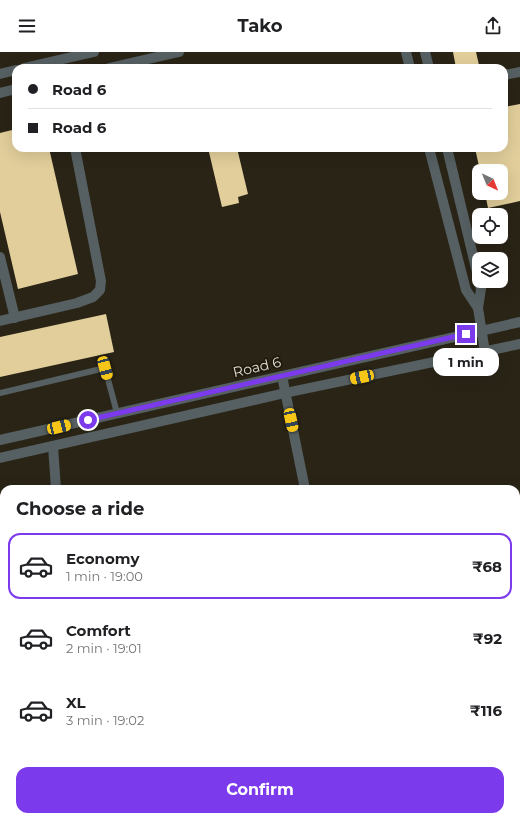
<!DOCTYPE html>
<meta charset="utf-8">
<style>
body{margin:0;font-family:Montserrat,sans-serif;background:#f6f6f6;color:#202124;height:100vh;display:flex;flex-direction:column;font-size:15px;white-space:nowrap}
*{box-sizing:border-box;margin:0}
p{font-size:13px;color:#757577}
.icon{flex:none;width:22px;height:22px;fill:none;stroke:currentColor;stroke-width:2;stroke-linecap:round;stroke-linejoin:round}
.map{position:relative;flex:1;overflow:hidden}
.drawer{position:absolute;left:0px;top:433px;width:520px;height:336px;display:flex;flex-direction:column;background:#fff;border-radius:12px 12px 0 0;box-shadow:0 4px 16px #0002}
.drawer>*{flex:none}
.hud{position:absolute;left:12px;top:12px;width:496px;height:88px;border-radius:12px;box-shadow:0 4px 16px #0002;display:grid;align-content:center;height:88px;padding:0 16px;background:#fff}
.needle{width:26px;rotate:137deg}
.controls{position:absolute;left:472px;top:112px;display:grid;gap:8px}
.controls a{display:grid;place-items:center;width:36px;height:36px;border-radius:8px;background:#fff;box-shadow:0 4px 16px #0002;font-size:20px}
.end{position:absolute;width:18px;height:18px;margin:-9px;border:5px solid #7c3aed;background:#fff;box-shadow:0 0 0 2px #fff}
.from{border-radius:50%}
.bubble{position:absolute;height:28px;border-radius:12px;background:#fff;box-shadow:0 4px 16px #0002;font-size:13px;font-weight:700;line-height:28px;text-align:center}
.car{position:absolute;width:12px;height:24px;margin:-12px -6px;border-radius:5px;box-shadow:0 0 3px 1px #0007;background:linear-gradient(#f5c518 24%,#345 0 40%,#f5c518 0 76%,#345 0 86%,#f5c518 0)}
.hud b{display:flex;align-items:center;gap:14px;height:38px;font-size:15px}
.hud b+b{border-top:1px solid #e0e0e0}
.hud i{width:10px;height:10px;background:#202124}
ul{padding:0;list-style:none}
li{display:flex;align-items:center;gap:12px;height:66px;margin:0 8px 6px;padding:0 8px;border:2px solid transparent;border-radius:12px}
li div{flex:1}
li b{display:block;font-size:15px}
li em{font-style:normal;font-weight:700}
li.selected{border-color:#7c3aed}
li>.icon{width:36px;height:36px;stroke-width:1.5}
h2{padding:0 16px;font-size:18px;line-height:48px}
.button{display:flex;gap:8px;margin-top:auto;padding:8px 16px}
.button a{flex:1;height:46px;border-radius:12px;background:#7c3aed;color:#fff;font-size:16px;font-weight:700;line-height:46px;text-align:center}
header{display:flex;justify-content:space-between;align-items:center;height:52px;padding:0 16px;background:#fff;font-size:18px;font-weight:700}
.map>svg:first-child{display:block}
.building{fill:#e1ce9b}
.lines{fill:none;stroke-linecap:round;stroke-linejoin:round}
.service{stroke:#565f61;stroke-width:6}
.minor{stroke:#565f61;stroke-width:10}
.tertiary{stroke:#565f61;stroke-width:10}
.route{stroke:#7c3aed;stroke-width:5}
.labels{text-anchor:middle;dominant-baseline:central;stroke-width:4;stroke-linejoin:round;paint-order:stroke}
.street-label{font-size:14px;fill:#e1ded5;stroke:#201b0c}
</style>
<header><svg class="icon" aria-label="menu" viewBox="0 0 24 24"><path d="M4 6h16M4 12h16M4 18h16"/></svg>Tako<svg class="icon" aria-label="share" viewBox="0 0 24 24"><path d="M12 15V3M7 8l5-5 5 5M5 13v7h14v-7"/></svg></header>
<div class="map">
<svg width="520" height="769" viewBox="0 0 520 769">
<rect width="100%" height="100%" fill="#292416"/>
<g class="building">
<path d="M453 0H476L479 13 467 16H456Z"/>
<path d="M520 52V149L488 156 485 141H501V119H480L475 96H504V77L507 76 504 55Z"/>
<path d="M16 77V96H49L78 222 18 237 0 160V81Z"/>
<path d="M208 96H237L248 142 238 145 239 151 222 155Z"/>
<path d="M106 262 114 300 0 325V285Z"/>
</g>
<g class="lines">
<path class="service" d="M0 341 105 316 117 361"/>
<g class="minor">
<path d="M504 23 520 20"/>
<path d="M0 205 15 266"/>
<path d="M0 269 77 251 93 245 100 238 101 229 75 96"/>
<path d="M282 324 305 437"/>
<path d="M53 394 56 437"/>
<path d="M0 461 4 460"/>
<path d="M0 549 4 548"/>
<path d="M0 629 4 649"/>
<path d="M28 765 29 769"/>
<path d="M112 765 113 769"/>
<path d="M371 765 372 769"/>
</g>
<g class="tertiary">
<path d="M406 0 410 16"/>
<path d="M425 0 429 16"/>
<path d="M24 16 94 0"/>
<path d="M109 16 179 0"/>
<path d="M0 22 16 18"/>
<path d="M0 41 16 37"/>
<path d="M429 96 466 238 478 256"/>
<path d="M447 96 481 237 478 256 485 300"/>
<path d="M0 388 520 270"/>
<path d="M0 406 285 341 520 292"/>
</g>
</g>
<g class="lines">
<path class="route" d="M88 368 466 282"/>
</g>
<g class="labels">
<g class="street-label">
<text transform="translate(257 315) rotate(-13)">Road 6</text>
</g>
</g>
</svg>
<div class="controls">
<a><svg class="needle" viewBox="-14 -14 28 28"><path d="M0-13l5 13h-10z" fill="#e53935"/><path d="M0 13l5-13h-10z" fill="#757577"/></svg></a>
<a><svg class="icon" aria-label="locate" viewBox="0 0 24 24"><circle cx="12" cy="12" r="6"/><path d="M12 2v4M12 18v4M2 12h4M18 12h4"/></svg></a>
<a><svg class="icon" aria-label="layers" viewBox="0 0 24 24"><path d="M12 4l9 5-9 5-9-5zM3 14l9 5 9-5"/></svg></a>
</div>
<i class="end from" style="left:88px;top:368px"></i>
<i class="end" style="left:466px;top:282px"></i>
<div class="bubble" style="left:433px;top:296px;width:66px">1 min</div>
<i class="car" style="left:105px;top:316px;rotate:165deg"></i>
<i class="car" style="left:362px;top:325px;rotate:258deg"></i>
<i class="car" style="left:291px;top:368px;rotate:168deg"></i>
<i class="car" style="left:59px;top:375px;rotate:77deg"></i>
<div class="hud">
<b><i class="from"></i>Road 6</b>
<b><i></i>Road 6</b>
</div>
<section class="drawer">
<h2>Choose a ride</h2>
<ul>
<li class="selected"><svg class="icon" aria-label="car" viewBox="0 0 24 24"><path d="M5 17H2v-5l4-1 3-4h7l3 4 3 1v5h-3M9 17h6M6 11h13"/><circle cx="7" cy="17" r="2"/><circle cx="17" cy="17" r="2"/></svg><div><b>Economy</b><p>1 min · 19:00</p></div><em>₹68</em></li>
<li><svg class="icon" aria-label="car" viewBox="0 0 24 24"><path d="M5 17H2v-5l4-1 3-4h7l3 4 3 1v5h-3M9 17h6M6 11h13"/><circle cx="7" cy="17" r="2"/><circle cx="17" cy="17" r="2"/></svg><div><b>Comfort</b><p>2 min · 19:01</p></div><em>₹92</em></li>
<li><svg class="icon" aria-label="car" viewBox="0 0 24 24"><path d="M5 17H2v-5l4-1 3-4h7l3 4 3 1v5h-3M9 17h6M6 11h13"/><circle cx="7" cy="17" r="2"/><circle cx="17" cy="17" r="2"/></svg><div><b>XL</b><p>3 min · 19:02</p></div><em>₹116</em></li>
</ul>
<div class="button"><a>Confirm</a></div>
</section>
</div>
